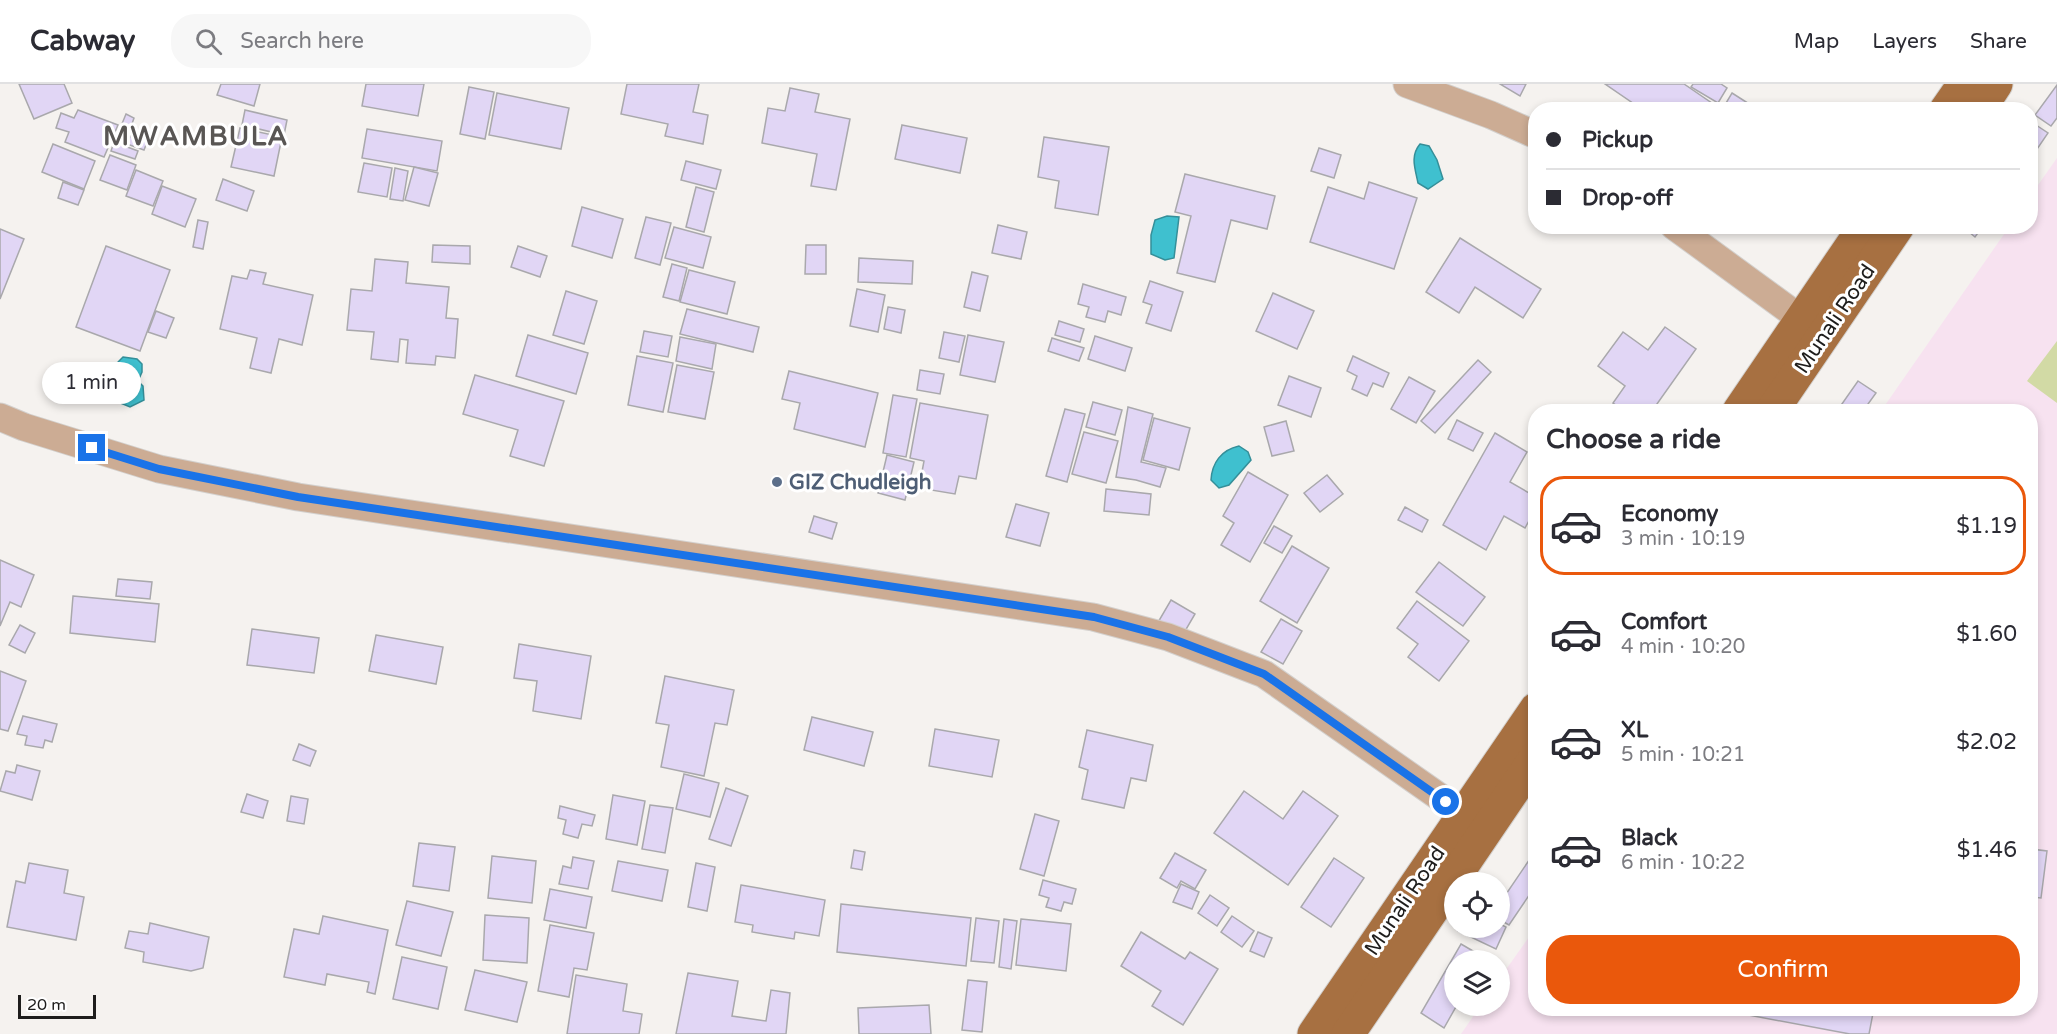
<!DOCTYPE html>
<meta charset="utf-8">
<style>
body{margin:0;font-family:"Varela Round",sans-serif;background:#f7f7f7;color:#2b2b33;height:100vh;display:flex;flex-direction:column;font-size:22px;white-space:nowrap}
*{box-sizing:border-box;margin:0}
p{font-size:20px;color:#7c7c81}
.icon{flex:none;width:33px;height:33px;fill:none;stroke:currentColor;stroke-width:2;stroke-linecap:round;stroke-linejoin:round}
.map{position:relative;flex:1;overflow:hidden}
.sheet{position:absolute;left:1528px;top:320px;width:510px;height:612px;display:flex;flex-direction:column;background:#fff;border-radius:24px;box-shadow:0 3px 9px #0003}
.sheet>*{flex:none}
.banner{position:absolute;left:1528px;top:18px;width:510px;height:132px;border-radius:24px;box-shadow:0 3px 9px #0003;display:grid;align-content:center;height:132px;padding:0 18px;background:#fff}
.buttons{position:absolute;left:1444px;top:788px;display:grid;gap:12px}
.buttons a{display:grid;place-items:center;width:66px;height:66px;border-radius:50%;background:#fff;box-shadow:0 3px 9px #0003;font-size:30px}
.scale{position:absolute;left:18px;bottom:15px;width:78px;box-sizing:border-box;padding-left:6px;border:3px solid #1e1d1c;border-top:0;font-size:16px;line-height:21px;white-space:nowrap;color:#1e1d1c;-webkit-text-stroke:4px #fff;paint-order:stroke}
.end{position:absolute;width:27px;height:27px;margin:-14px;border:8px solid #1a73e8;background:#fff;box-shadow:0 0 0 3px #fff}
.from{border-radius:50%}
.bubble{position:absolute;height:42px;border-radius:21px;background:#fff;box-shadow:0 3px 9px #0003;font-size:20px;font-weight:600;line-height:42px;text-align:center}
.banner b{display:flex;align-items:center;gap:21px;height:57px;font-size:22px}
.banner b+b{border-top:2px solid #e1e1e2}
.banner i{width:15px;height:15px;background:#2b2b33}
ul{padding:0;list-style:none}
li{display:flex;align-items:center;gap:18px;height:99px;margin:0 12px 9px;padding:0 6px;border:3px solid transparent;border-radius:24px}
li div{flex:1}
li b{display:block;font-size:22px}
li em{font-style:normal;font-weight:600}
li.active{border-color:#ea580c}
li>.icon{width:54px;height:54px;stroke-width:1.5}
h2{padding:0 18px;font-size:27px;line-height:72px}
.cta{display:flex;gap:12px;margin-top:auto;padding:12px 18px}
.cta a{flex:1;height:69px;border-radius:24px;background:#ea580c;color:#fff;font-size:24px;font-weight:600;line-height:69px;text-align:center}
header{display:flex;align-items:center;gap:36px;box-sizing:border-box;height:84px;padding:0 30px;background:#fff;border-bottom:2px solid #e1e1e2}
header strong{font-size:28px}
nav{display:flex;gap:33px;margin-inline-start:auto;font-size:21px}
.search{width:420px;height:54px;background:#f7f7f7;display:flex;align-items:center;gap:15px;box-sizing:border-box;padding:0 21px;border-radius:24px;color:#7c7c81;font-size:22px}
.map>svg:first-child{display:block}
.education{fill:#f7e2f0}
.green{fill:#d2daa5}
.water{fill:#3fc0cf;stroke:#358f99;stroke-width:1.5}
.building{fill:#e1d6f5;stroke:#a9a8ac;stroke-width:1.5}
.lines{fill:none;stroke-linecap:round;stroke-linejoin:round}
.minor-casing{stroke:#d3d0cd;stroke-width:29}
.major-casing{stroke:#d3d0cd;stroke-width:35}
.minor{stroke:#ccac94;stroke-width:27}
.major{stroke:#a77041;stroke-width:33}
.route{stroke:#1a73e8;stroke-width:8}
.service-dot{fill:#5c6f8a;stroke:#fff;stroke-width:2}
.labels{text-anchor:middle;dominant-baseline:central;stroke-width:6;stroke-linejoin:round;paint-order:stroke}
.street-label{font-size:21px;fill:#1e1d1c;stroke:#fff}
.service-label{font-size:21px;font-weight:bold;fill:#4e5e75;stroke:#fff;text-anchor:start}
.district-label{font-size:27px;font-weight:bold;letter-spacing:1.5px;fill:#595654;stroke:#fff}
</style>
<header>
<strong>Cabway</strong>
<div class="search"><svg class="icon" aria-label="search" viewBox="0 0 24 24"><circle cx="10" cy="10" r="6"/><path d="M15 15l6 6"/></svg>Search here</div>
<nav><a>Map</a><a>Layers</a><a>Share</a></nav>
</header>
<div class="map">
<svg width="2057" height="950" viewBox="0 0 2057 950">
<rect width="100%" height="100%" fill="#f5f2ef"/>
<path class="education" d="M2057 74V950H1461L1481 921H1500V894L1536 843V924H2031V327H1881L2009 143 2031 142V111Z"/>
<path class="green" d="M2057 257V319L2027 297Z"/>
<g class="water">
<path d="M1420 60 1429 62 1437 76 1443 95 1428 105 1418 99C1415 84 1410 72 1420 60Z"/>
<path d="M1167 132 1179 133 1174 174 1165 176 1151 170V151L1155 136Z"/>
<path d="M123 273 137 275 142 280V288L138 297 143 302 144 316 130 323 118 318V303L122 296 114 291 116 280Z"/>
<path d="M1239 362 1248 368 1251 376 1229 401 1219 404 1211 396C1212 379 1221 366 1239 362Z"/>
</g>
<g class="building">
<path d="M19 0H64L72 19 34 35Z"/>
<path d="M221 0H260L254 22 217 11Z"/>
<path d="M366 0H424L418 32 362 22Z"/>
<path d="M627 0H699L693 28 708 31 703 60 665 52 668 40 621 30Z"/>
<path d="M1500 0H1526L1520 12Z"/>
<path d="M1605 0H1684L1722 26H1643Z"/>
<path d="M1693 0H1721L1727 4 1718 19 1691 3Z"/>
<path d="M2057 1V34L2051 42 2035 31Z"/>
<path d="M469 3 494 8 485 55 460 50Z"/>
<path d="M790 4 819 10 815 28 850 35 836 106 811 102 817 70 762 59 768 24 785 27Z"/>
<path d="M497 9 569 24 561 65 489 51Z"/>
<path d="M1732 9 1754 23 1752 26 1723 24Z"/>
<path d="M78 26 118 41 104 73 65 58 69 48 56 44 61 29 74 34Z"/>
<path d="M245 26 287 36 284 51 242 41Z"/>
<path d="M126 30 134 34 128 51 119 47Z"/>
<path d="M902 41 967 54 960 89 895 75Z"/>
<path d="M2036 41 2048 49 2031 74V48Z"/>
<path d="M240 44 282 53 274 92 231 83Z"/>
<path d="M367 45 442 57 437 87 362 74Z"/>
<path d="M131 50 148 56 144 66 127 60Z"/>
<path d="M1044 53 1109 63 1098 131 1055 124 1059 97 1038 93Z"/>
<path d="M114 58 138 67 135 75 111 67Z"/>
<path d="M53 60 95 77 84 105 42 88Z"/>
<path d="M1319 64 1341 71 1334 94 1311 87Z"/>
<path d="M110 71 136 81 127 106 100 96Z"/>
<path d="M686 77 721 86 716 105 681 96Z"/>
<path d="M364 79 392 84 387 113 358 108Z"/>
<path d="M414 83 438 89 429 122 405 116Z"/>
<path d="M395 84 408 87 403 117 390 115Z"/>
<path d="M136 86 163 97 153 122 126 112Z"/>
<path d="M1185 90 1275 112 1267 145 1231 136 1215 198 1177 189 1191 132 1175 128Z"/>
<path d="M223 95 254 107 247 127 216 116Z"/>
<path d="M63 98 84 106 78 121 58 114Z"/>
<path d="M1369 98 1417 114 1394 185 1310 158 1328 103 1364 115Z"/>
<path d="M162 102 196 115 185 143 152 130Z"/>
<path d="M696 103 714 108 704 148 686 143Z"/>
<path d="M582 123 623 135 612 174 572 162Z"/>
<path d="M646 133 671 139 660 181 635 174Z"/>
<path d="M198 136 208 138 203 165 193 163Z"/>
<path d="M998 141 1027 148 1021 175 992 169Z"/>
<path d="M1962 142H1983L1975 153Z"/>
<path d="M674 143 711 153 703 184 665 174Z"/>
<path d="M0 145 24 155 0 215Z"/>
<path d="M1460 154 1541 205 1523 234 1475 203 1459 229 1426 208Z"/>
<path d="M433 161 470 162V180L432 178Z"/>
<path d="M806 161H826V190H805Z"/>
<path d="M106 162 170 186 140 267 76 243Z"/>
<path d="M518 162 547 172 540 193 511 183Z"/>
<path d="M859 174 913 177 912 200 858 198Z"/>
<path d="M375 175 408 178 406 199 449 203 446 234 458 235 455 274 436 272 435 281 406 279 408 256 400 255 398 278 371 275 374 248 347 246 351 205 372 207Z"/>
<path d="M672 180 687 184 679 217 663 213Z"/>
<path d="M250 186 266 189 263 200 313 211 302 261 279 255 271 289 250 284 257 254 220 245 232 192 247 195Z"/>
<path d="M689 186 735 198 727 230 680 218Z"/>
<path d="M972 188 988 192 980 227 964 223Z"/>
<path d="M1150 197 1183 208 1171 247 1146 239 1152 221 1143 218Z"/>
<path d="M1083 200 1126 213 1121 231 1108 227 1105 238 1086 233 1089 223 1078 220Z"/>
<path d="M857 205 885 211 878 248 850 242Z"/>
<path d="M566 207 597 217 584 260 553 251Z"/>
<path d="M1273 209 1314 227 1297 265 1256 247Z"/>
<path d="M888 223 905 226 901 249 884 245Z"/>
<path d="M687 225 759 243 753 268 680 250Z"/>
<path d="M156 227 174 234 166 254 148 248Z"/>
<path d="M1059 237 1084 245 1080 258 1055 251Z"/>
<path d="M1665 243 1696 265 1652 327H1624L1613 319 1625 302 1598 282 1623 248 1648 266Z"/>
<path d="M644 247 672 252 668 273 640 268Z"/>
<path d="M944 248 965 252 959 278 939 274Z"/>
<path d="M528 251 588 269 576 310 516 292Z"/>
<path d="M968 251 1004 258 995 298 960 291Z"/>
<path d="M1095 252 1132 264 1125 287 1088 275Z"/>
<path d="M680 253 716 260 712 285 676 277Z"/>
<path d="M1052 254 1084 264 1079 277 1048 267Z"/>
<path d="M637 272 673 279 663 328 628 321Z"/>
<path d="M1353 272 1389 289 1383 303 1373 299 1367 312 1352 305 1357 292 1347 287Z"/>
<path d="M1478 276 1491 288 1435 349 1421 337Z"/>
<path d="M677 281 714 288 705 335 668 328Z"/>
<path d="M920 286 944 290 940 310 917 306Z"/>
<path d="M789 287 878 309 865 363 794 345 800 319 782 315Z"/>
<path d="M475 291 564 317 544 382 510 372 518 346 463 330Z"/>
<path d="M1289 292 1321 304 1311 333 1278 321Z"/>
<path d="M1409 293 1435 307 1416 339 1391 325Z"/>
<path d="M1858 297 1876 309 1863 327H1837Z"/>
<path d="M893 311 917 315 906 373 883 369Z"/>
<path d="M1093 318 1122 326 1115 351 1086 343Z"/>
<path d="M920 319 988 331 976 395 959 392 955 410 919 404 924 377 910 374Z"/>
<path d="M1128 323 1153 330 1141 378 1166 384 1160 403 1136 396 1116 393Z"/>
<path d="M1065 325 1085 330 1067 398 1046 392Z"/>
<path d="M1154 334 1190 344 1179 386 1143 376Z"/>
<path d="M1457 336 1483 349 1473 367 1448 355Z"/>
<path d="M1286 337 1294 367 1272 372 1264 343Z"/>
<path d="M1084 348 1118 357 1106 399 1072 390Z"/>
<path d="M1495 349 1527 368 1510 398 1536 413V424L1525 444 1504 432 1486 466 1443 441Z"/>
<path d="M887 371 914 378 905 416 878 409Z"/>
<path d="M1248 388 1288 411 1250 478 1221 461 1234 439 1223 432Z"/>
<path d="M1327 391 1343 410 1320 428 1304 409Z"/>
<path d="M1106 405 1151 410 1149 431 1104 427Z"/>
<path d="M1016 420 1049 429 1040 462 1006 453Z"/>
<path d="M1405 423 1428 436 1422 448 1398 436Z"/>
<path d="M814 432 837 439 832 455 809 448Z"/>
<path d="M1274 442 1292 452 1282 469 1264 459Z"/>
<path d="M1292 462 1329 484 1297 539 1260 517Z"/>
<path d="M0 476 34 491 21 523 10 518 0 542Z"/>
<path d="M1439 478 1485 513 1463 542 1416 508Z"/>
<path d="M118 495 152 498 150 515 116 512Z"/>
<path d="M73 512 159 520 155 558 70 549Z"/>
<path d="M1171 516 1195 530 1181 554 1157 540Z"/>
<path d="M1417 517 1469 557 1439 597 1408 573 1418 560 1397 544Z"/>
<path d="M1281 535 1302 547 1283 580 1261 568Z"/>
<path d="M20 541 35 549 25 569 9 561Z"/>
<path d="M252 545 319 554 314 589 247 581Z"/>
<path d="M376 551 443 563 436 600 369 587Z"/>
<path d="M519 560 591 572 581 635 533 627 537 597 514 594Z"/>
<path d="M0 587 26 597 8 647 0 645Z"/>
<path d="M665 592 734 606 727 641 715 639 704 692 661 683 669 641 656 639Z"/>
<path d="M23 632 57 640 52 658 45 656 43 664 25 661 27 652 17 650Z"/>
<path d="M812 633 873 648 864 682 804 666Z"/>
<path d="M935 645 999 656 992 693 929 682Z"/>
<path d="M1087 646 1153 661 1146 697 1131 694 1124 724 1082 715 1088 686 1079 683Z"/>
<path d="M299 660 316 667 310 682 293 676Z"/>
<path d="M17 681 40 687 32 716 0 707 6 687 15 689Z"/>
<path d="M684 690 719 699 710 733 676 725Z"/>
<path d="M726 704 748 712 731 762 709 755Z"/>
<path d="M1244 707 1283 735 1303 707 1338 732 1288 801 1214 749Z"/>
<path d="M247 710 268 717 263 734 241 728Z"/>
<path d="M613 711 645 717 637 761 606 755Z"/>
<path d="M291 712 308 715 304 740 287 737Z"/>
<path d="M650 721 673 724 665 769 642 765Z"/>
<path d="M560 722 595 731 592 742 582 740 578 754 563 750 566 736 558 734Z"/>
<path d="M1035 730 1059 737 1044 792 1020 785Z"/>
<path d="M419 759 455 763 449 807 413 802Z"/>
<path d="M2031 765 2047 767 2041 814 2031 813Z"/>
<path d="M854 766 865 768 862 786 851 784Z"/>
<path d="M1536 766V801L1509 841 1500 836V819Z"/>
<path d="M1175 769 1206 786 1195 805 1181 797 1177 804 1160 794Z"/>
<path d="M492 772 536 777 532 819 488 814Z"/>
<path d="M573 773 594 777 588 805 559 800 563 782 571 784Z"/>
<path d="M1334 774 1364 794 1331 843 1301 823Z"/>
<path d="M618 777 668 786 662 817 612 807Z"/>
<path d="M29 779 68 786 64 809 84 813 76 856 7 843 16 797 25 799Z"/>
<path d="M696 779 715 783 707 827 688 823Z"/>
<path d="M1043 796 1076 805 1072 820 1064 818 1061 827 1046 823 1049 814 1039 811Z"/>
<path d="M1181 800 1199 808 1192 825 1173 818Z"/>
<path d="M741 801 825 816 819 852 795 848 794 855 752 848 753 841 735 838Z"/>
<path d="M550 805 592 813 586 844 544 836Z"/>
<path d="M1210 811 1229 824 1217 842 1198 829Z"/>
<path d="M407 817 453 828 441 872 396 861Z"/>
<path d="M841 820 971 834 966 882 837 868Z"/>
<path d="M485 831 529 834 527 879 483 876Z"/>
<path d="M323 832 388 846 375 910 367 908 369 898 327 890 325 901 284 893 294 845 319 850Z"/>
<path d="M1232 832 1254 847 1242 863 1221 848Z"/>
<path d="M976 834 999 837 994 879 971 877Z"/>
<path d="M1004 835 1017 837 1011 885 999 883Z"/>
<path d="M1021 835 1071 840 1066 887 1016 881Z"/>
<path d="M150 839 209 853 203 884 191 887 143 878 144 868 125 864 129 847 148 850Z"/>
<path d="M1500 840 1506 843 1496 865 1458 847 1460 843H1500Z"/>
<path d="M550 841 594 849 587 886 574 884 569 913 538 907Z"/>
<path d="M1141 848 1185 875 1190 868 1218 885 1183 941 1152 922 1161 907 1121 882Z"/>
<path d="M1258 848 1272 854 1264 873 1250 867Z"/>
<path d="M1461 860 1485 874 1483 876H1455V921H1457L1444 944 1421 929Z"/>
<path d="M402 873 447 883 438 925 393 915Z"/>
<path d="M475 886 527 898 517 938 465 926Z"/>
<path d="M688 889 738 897 732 932 766 937 771 906 790 909 786 950H676Z"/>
<path d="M576 891 627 900 623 927 642 930 639 950H567Z"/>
<path d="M968 896 987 898 982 948 962 946Z"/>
<path d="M929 921 931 950H859L858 924Z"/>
<path d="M1711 924H1874L1869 950H1850Z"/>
</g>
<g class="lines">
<g class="minor-casing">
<g id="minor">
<path d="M1407 0 1491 31 1536 51"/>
<path d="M1674 142 1819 248"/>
<path d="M0 333 24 343 159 385 298 413 1093 533 1168 553 1264 590 1481 742"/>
</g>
</g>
<g class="major-casing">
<g id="major">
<path d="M1946 26 1964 0"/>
<path d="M1979 26 1996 0"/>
<path d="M1739 327 1865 142"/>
<path d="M1772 327 1898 142"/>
<path d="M1314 950 1536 625"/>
<path d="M1348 950 1536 673"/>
</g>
</g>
<use href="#minor" class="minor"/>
<use href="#major" class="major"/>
</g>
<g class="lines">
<path class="route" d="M92 364 159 385 298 413 1094 533 1168 553 1264 590 1446 718"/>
</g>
<circle class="service-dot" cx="777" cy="398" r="6"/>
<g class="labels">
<g class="street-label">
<text transform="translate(1835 235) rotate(-56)">Munali Road</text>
<text transform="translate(1405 817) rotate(-56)">Munali Road</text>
</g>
<g class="service-label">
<text x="789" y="398">GIZ Chudleigh</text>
</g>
<g class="district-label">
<text x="196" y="52">MWAMBULA</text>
</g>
</g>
</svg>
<div class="buttons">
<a><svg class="icon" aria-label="locate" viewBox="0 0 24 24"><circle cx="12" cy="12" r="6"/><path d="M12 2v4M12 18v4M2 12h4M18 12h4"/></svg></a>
<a><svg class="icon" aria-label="layers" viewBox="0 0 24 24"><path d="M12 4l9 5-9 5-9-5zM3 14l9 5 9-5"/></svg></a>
</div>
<div class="scale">20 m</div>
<i class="end from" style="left:1446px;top:718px"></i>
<i class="end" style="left:92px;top:364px"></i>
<div class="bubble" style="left:42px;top:278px;width:99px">1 min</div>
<div class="banner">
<b><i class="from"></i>Pickup</b>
<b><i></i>Drop-off</b>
</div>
<section class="sheet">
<h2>Choose a ride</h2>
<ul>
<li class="active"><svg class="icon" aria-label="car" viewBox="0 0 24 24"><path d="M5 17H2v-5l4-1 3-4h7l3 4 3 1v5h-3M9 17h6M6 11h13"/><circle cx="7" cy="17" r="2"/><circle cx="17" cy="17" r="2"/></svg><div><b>Economy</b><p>3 min · 10:19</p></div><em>$1.19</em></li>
<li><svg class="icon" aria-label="car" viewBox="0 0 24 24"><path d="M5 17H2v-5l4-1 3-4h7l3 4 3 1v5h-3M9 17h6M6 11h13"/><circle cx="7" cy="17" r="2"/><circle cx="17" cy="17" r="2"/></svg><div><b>Comfort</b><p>4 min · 10:20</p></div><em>$1.60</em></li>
<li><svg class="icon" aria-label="car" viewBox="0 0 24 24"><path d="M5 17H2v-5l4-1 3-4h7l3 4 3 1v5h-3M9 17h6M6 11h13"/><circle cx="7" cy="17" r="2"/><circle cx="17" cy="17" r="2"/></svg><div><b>XL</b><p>5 min · 10:21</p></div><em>$2.02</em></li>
<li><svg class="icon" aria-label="car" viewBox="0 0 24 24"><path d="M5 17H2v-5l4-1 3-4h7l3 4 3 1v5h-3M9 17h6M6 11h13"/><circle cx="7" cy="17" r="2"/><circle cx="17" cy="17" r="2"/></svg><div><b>Black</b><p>6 min · 10:22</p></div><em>$1.46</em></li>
</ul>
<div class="cta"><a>Confirm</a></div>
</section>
</div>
